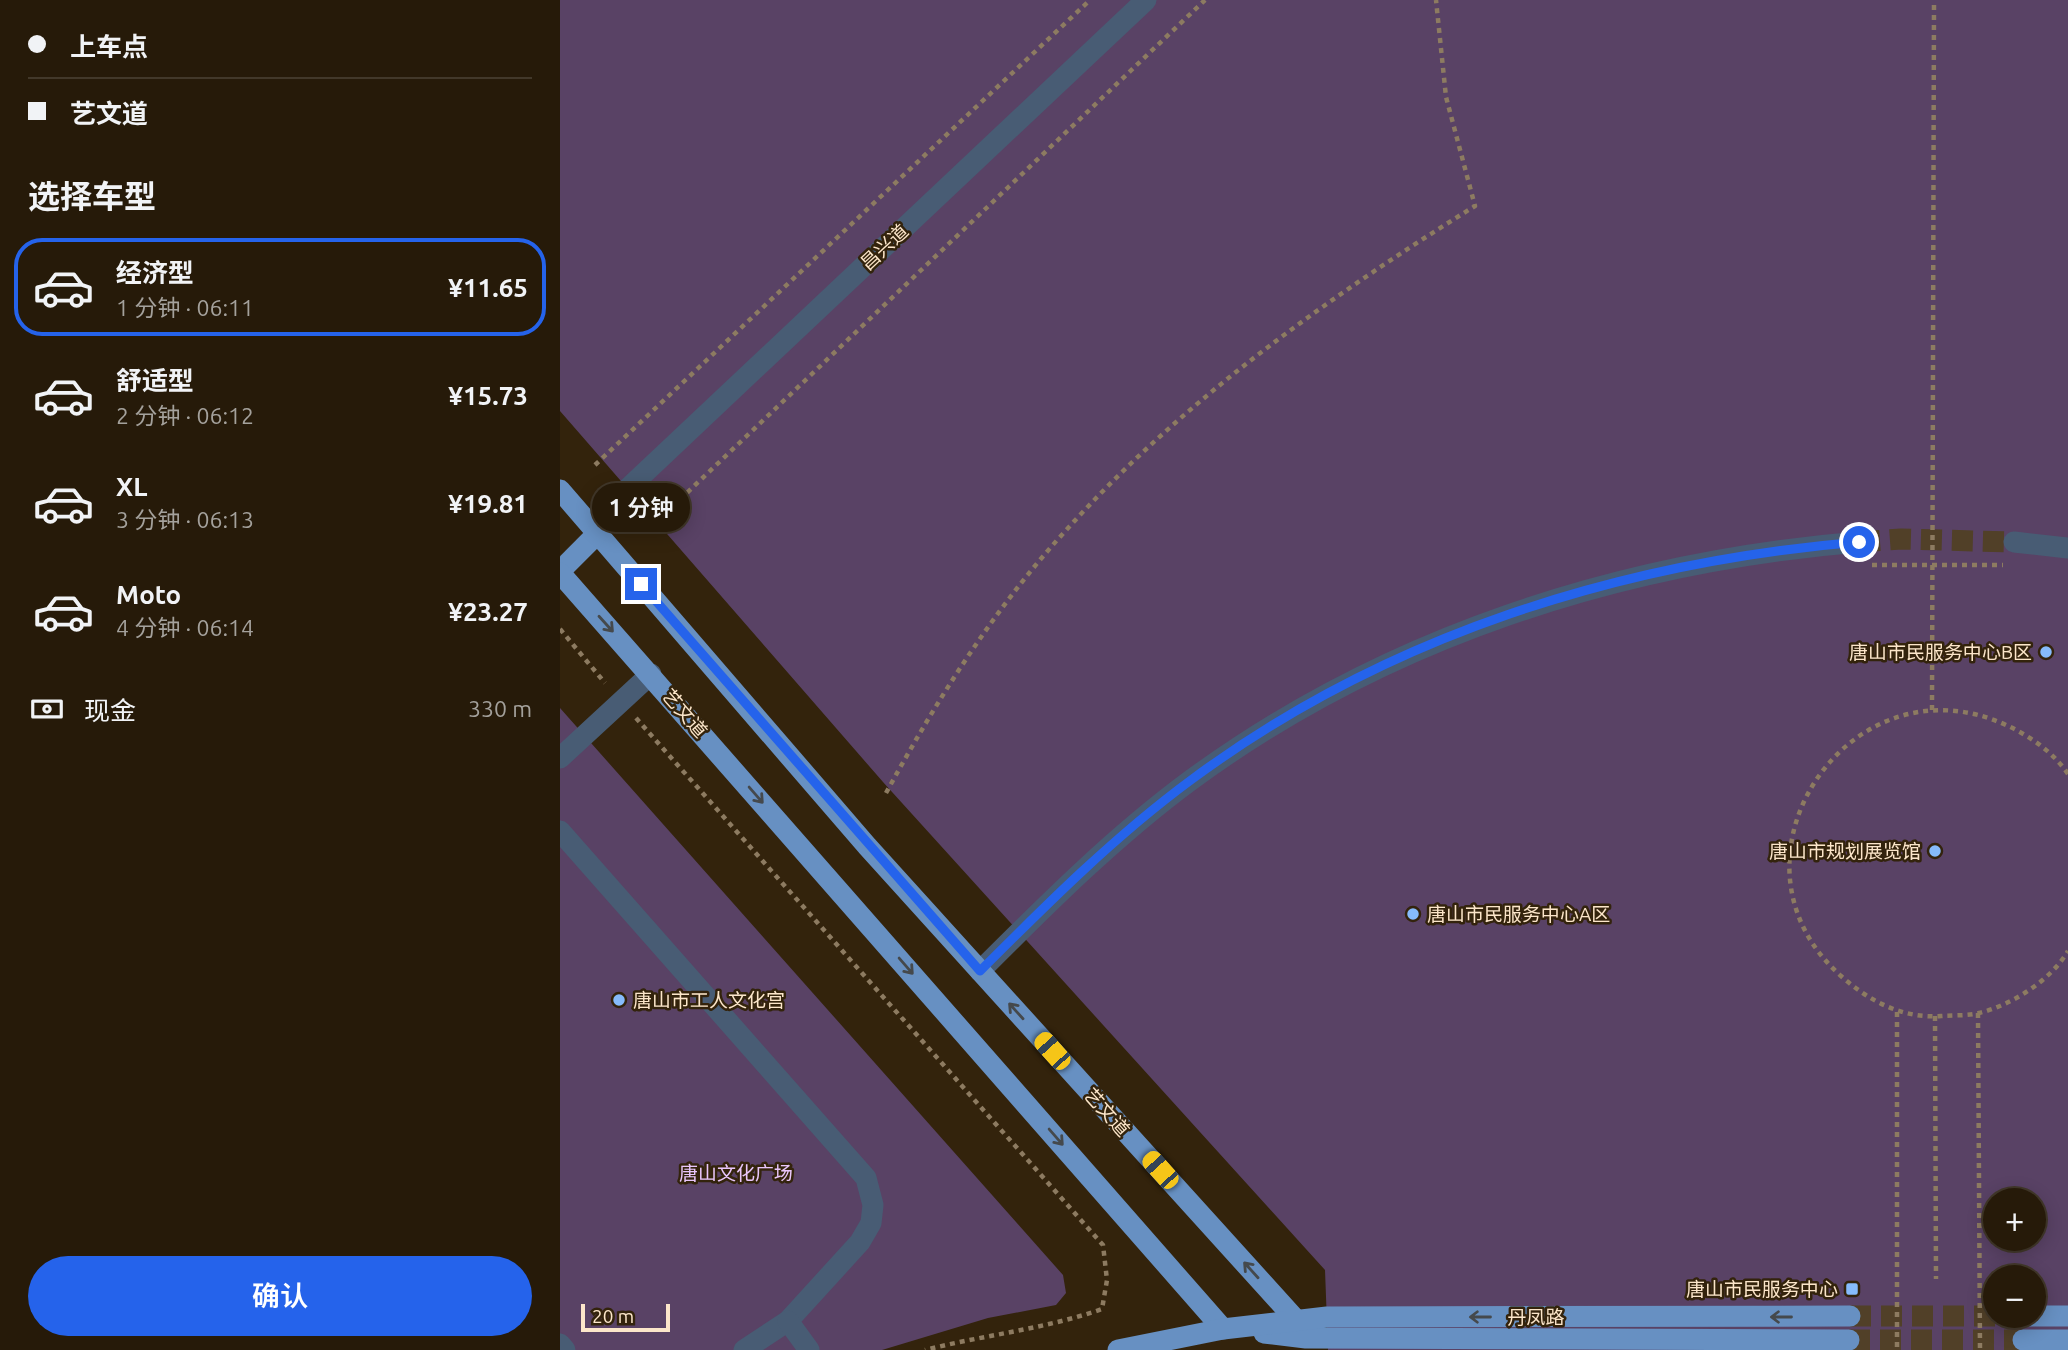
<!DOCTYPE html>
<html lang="zh">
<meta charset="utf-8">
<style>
body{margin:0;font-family:Ubuntu,"Noto Sans SC",sans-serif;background:#2e2312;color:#f1f3f6;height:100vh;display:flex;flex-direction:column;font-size:26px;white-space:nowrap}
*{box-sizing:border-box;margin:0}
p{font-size:23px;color:#a4a19c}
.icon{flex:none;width:38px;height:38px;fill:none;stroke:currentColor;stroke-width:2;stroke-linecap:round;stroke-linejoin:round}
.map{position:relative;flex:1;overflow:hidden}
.sheet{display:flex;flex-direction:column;background:#261a09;width:560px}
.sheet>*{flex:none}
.guide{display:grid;align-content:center;height:154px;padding:0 28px;background:#261a09}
.controls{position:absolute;left:1423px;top:1188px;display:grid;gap:14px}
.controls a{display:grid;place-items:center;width:63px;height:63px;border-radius:50%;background:#261a09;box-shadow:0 4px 18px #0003,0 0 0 2px #42382a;font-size:35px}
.scale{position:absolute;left:21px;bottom:18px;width:89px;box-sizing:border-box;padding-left:7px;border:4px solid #fce6ca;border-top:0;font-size:19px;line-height:24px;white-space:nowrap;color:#fce6ca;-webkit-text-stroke:5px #33230c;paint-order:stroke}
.end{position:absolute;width:32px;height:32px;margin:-16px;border:9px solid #2563eb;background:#fff;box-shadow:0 0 0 4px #fff}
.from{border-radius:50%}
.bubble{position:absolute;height:49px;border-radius:24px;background:#261a09;box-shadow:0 4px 18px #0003,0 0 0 2px #42382a;font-size:23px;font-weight:600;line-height:49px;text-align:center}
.car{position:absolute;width:21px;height:42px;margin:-21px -10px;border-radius:9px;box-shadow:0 0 5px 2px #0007;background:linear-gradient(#f5c518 24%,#345 0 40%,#f5c518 0 76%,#345 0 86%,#f5c518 0)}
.guide b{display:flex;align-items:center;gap:24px;height:66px;font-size:26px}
.guide b+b{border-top:2px solid #42382a}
.guide i{width:18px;height:18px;background:#f1f3f6}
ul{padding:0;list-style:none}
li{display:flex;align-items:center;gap:21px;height:98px;margin:0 14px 10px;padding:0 14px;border:4px solid transparent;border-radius:28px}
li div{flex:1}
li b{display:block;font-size:26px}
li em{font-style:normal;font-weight:600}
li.active{border-color:#2563eb}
li>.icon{width:63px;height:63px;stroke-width:1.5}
h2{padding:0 28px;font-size:32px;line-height:84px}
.pay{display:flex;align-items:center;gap:18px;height:77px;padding:0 28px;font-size:26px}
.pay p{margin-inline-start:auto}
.cta{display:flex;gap:14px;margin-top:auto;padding:14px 28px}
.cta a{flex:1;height:80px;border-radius:42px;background:#2563eb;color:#fff;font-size:28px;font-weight:600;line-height:80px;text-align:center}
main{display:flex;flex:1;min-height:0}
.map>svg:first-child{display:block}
.green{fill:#594265;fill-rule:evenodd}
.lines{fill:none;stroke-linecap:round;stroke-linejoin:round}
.minor-tunnel{stroke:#514028;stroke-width:21;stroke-dasharray:21 10;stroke-linecap:butt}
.major-tunnel{stroke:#514028;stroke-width:21;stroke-dasharray:21 10;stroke-linecap:butt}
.path{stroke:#8d7b61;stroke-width:4.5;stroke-dasharray:5 5;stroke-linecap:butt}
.minor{stroke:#485c74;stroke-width:21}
.major{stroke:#6790c2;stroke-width:21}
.oneway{stroke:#45494c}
.route{stroke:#2563eb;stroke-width:9}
.poi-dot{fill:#86bbfb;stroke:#33230c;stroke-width:2.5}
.labels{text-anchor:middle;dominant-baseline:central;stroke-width:5;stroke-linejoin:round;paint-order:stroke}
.street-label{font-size:19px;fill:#fce6ca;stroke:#33230c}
.poi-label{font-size:19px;fill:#fce6ca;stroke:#33230c;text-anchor:end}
.park-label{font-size:19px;fill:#e9c6fb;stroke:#33230c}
</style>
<main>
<section class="sheet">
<div class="guide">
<b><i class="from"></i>上车点</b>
<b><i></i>艺文道</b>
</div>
<h2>选择车型</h2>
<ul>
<li class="active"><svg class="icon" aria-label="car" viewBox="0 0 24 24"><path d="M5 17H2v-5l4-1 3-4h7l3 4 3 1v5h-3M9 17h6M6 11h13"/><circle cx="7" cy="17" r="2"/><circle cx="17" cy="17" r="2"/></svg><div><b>经济型</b><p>1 分钟 · 06:11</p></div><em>¥11.65</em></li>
<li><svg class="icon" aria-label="car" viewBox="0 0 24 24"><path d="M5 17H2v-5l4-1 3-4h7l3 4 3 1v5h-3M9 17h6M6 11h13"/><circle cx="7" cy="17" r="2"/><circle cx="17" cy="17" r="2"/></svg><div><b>舒适型</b><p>2 分钟 · 06:12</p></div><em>¥15.73</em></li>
<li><svg class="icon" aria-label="car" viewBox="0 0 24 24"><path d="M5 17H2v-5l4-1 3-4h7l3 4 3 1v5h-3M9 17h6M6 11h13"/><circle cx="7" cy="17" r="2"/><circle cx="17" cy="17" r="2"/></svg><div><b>XL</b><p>3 分钟 · 06:13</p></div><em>¥19.81</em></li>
<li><svg class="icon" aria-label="car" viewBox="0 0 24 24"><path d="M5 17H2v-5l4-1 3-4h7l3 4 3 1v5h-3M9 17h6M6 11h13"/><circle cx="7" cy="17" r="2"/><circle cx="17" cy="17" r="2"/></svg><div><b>Moto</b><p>4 分钟 · 06:14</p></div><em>¥23.27</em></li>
</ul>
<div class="pay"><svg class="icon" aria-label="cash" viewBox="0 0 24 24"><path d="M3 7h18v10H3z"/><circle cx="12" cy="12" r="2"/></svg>现金<p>330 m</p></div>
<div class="cta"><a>确认</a></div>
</section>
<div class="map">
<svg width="1508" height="1350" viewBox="0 0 1508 1350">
<rect width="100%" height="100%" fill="#33230c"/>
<g class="green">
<path d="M0 0H1508V1350H768L765 1270 323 782 0 411ZM1435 1200H1474V1239H1435ZM1435 1278H1474V1316H1435Z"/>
<path d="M0 708 503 1275 506 1293 496 1305 428 1318 322 1350H0Z"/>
</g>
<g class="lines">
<path class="minor-tunnel" d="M1299 542 1341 539 1454 542"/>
<g class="major-tunnel">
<path d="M1290 1316H1460"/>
<path d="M1289 1340H1463"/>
</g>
<g class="path">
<path d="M35 465 530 0"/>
<path d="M91 527 645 0"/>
<path d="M1312 565H1443"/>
<path d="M0 629 45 683"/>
<path d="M1372 710 1374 0"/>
<path d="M76 718 543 1245 547 1280 542 1309C485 1329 424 1335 365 1350"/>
<path d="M1508 774C1493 752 1470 736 1446 725 1289 653 1151 861 1281 976 1309 1001 1343 1019 1381 1016 1393 1015 1407 1016 1419 1013 1452 1005 1491 980 1508 951"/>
<path d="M326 793C378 698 435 607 509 527 625 399 769 297 915 206L886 97 876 0"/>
<path d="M1337 1012V1350"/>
<path d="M1418 1013 1420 1350"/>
<path d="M1375 1016 1376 1279"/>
</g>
<g class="minor">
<path d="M61 495 586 0"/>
<path d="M1454 542 1508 548"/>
<path d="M0 758 91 674"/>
<path d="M0 831 306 1178 313 1205 311 1223 300 1242 228 1321 184 1350"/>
<path d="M420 971C487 904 555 836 631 780 826 637 1060 562 1299 542"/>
<path d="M228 1321 249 1350"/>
<path d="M0 1344 5 1350"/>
</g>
<g class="major">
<path d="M0 490 307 846 737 1321"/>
<path d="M0 571 37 534"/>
<path d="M0 573 663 1329"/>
<path d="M1460 1316H1508"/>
<path d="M704 1333 746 1338 1289 1340"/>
<path d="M1463 1340H1508"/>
<path d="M558 1350 663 1329 767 1317 1290 1316"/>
</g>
</g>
<defs><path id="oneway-shaft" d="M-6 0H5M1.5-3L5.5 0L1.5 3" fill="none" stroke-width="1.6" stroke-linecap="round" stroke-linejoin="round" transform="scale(1.75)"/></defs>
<g class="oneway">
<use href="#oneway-shaft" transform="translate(46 624) rotate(48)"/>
<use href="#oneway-shaft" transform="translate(196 795) rotate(49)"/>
<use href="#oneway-shaft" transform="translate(346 966) rotate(49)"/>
<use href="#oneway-shaft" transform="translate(456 1011) rotate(-132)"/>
<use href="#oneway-shaft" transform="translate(496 1137) rotate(49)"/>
<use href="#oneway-shaft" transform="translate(691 1270) rotate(-132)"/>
<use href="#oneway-shaft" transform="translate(920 1317) rotate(180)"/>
<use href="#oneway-shaft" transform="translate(1221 1317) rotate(180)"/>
</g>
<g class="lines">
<path class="route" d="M81 584 420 971C487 904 555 836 631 780 825 636 1060 562 1299 542"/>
</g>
<g class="poi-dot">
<circle cx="1486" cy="652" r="7"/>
<circle cx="1375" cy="851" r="7"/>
<circle cx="853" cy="914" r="7"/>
<circle cx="59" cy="1000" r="7"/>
<rect x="1285" y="1282" width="14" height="14" rx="3.5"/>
</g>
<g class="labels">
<g class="street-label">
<text transform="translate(324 247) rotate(-43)">昌兴道</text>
<text transform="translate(125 713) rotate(49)">艺文道</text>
<text transform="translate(547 1112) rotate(48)">艺文道</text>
<text x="976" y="1317">丹凤路</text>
</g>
<g class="poi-label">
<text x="1472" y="652">唐山市民服务中心B区</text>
<text x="1361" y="851">唐山市规划展览馆</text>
<text x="867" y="914" text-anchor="start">唐山市民服务中心A区</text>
<text x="73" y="1000" text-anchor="start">唐山市工人文化宫</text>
<text x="1278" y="1289">唐山市民服务中心</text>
</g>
<g class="park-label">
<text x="176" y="1173">唐山文化广场</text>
</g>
</g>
</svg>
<div class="controls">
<a>+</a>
<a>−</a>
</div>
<div class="scale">20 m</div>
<i class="end from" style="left:1299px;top:542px"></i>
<i class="end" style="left:81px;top:584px"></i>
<div class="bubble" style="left:32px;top:483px;width:98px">1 分钟</div>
<i class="car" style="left:492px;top:1051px;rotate:318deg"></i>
<i class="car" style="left:600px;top:1170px;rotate:318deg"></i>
</div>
</main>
